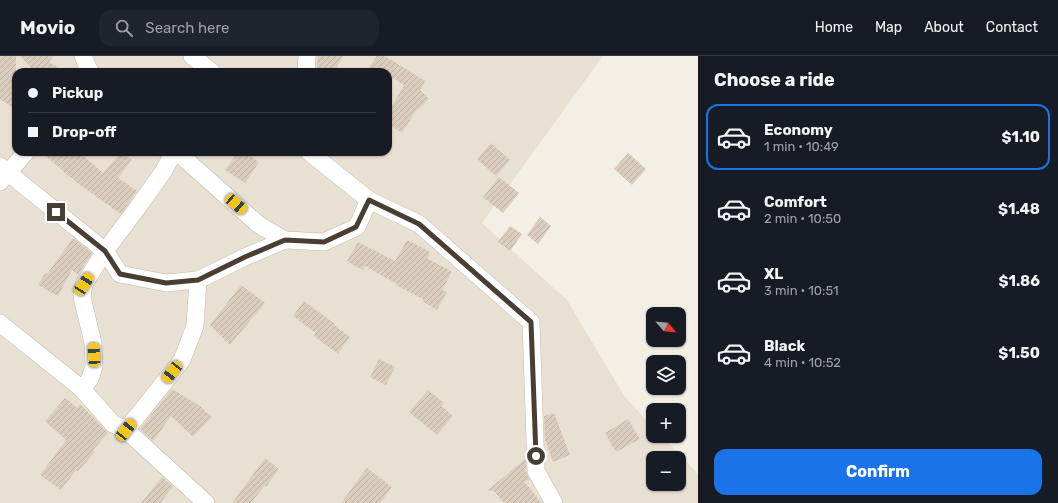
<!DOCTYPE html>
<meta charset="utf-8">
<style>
body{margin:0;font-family:Rubik,sans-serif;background:#20242c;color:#f1f3f6;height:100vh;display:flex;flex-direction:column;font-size:15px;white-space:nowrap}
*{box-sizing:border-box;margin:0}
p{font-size:13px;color:#9ea1a6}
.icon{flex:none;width:22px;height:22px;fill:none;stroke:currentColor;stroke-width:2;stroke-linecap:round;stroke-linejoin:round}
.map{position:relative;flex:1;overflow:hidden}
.side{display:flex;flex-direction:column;background:#171b24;width:360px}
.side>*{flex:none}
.guide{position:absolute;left:12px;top:12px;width:380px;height:88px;border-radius:12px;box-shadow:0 1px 3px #0004;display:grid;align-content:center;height:88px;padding:0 16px;background:#171b24}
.needle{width:26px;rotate:117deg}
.buttons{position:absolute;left:646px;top:251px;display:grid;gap:8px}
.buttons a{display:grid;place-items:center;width:40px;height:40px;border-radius:8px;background:#171b24;box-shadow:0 1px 3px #0004;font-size:20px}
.end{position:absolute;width:18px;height:18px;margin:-9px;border:5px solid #473f34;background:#fff;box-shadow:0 0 0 2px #fff}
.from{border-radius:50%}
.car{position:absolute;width:12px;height:24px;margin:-12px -6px;border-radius:5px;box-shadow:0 0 3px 1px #0007;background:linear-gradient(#f5c518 24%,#345 0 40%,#f5c518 0 76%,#345 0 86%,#f5c518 0)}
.guide b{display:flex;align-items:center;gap:14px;height:38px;font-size:15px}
.guide b+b{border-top:1px solid #363941}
.guide i{width:10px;height:10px;background:#f1f3f6}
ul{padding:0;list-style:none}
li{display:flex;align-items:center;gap:12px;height:66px;margin:0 8px 6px;padding:0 8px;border:2px solid transparent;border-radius:12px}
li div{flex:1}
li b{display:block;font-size:15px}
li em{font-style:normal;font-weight:700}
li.on{border-color:#1a73e8}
li>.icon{width:36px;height:36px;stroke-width:1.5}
h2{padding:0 16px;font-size:18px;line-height:48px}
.button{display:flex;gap:8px;margin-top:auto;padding:8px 16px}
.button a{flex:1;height:46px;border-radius:12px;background:#1a73e8;color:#fff;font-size:16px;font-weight:700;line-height:46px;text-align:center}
header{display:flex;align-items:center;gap:24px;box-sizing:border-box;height:56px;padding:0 20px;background:#171b24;border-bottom:1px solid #363941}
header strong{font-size:19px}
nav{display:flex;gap:22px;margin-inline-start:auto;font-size:14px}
.search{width:280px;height:36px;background:#20242c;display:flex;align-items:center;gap:10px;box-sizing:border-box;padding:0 14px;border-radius:12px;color:#9ea1a6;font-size:15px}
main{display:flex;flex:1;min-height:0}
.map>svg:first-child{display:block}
.residential{fill:#e8e1d3;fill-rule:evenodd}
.building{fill:url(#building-hatch)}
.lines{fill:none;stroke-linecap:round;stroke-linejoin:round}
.minor-casing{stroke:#c3b9aa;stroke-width:18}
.minor{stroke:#fff;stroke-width:17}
.route{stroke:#473f34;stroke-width:5}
</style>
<header>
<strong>Movio</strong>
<div class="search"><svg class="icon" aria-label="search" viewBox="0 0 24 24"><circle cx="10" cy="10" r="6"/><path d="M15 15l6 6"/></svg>Search here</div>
<nav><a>Home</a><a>Map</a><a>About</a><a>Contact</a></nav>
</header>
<main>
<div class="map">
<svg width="698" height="447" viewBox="0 0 698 447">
<defs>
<pattern id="building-hatch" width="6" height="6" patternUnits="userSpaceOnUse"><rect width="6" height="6" fill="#dacdbd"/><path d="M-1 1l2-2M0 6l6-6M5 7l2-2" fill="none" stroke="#bcb1a3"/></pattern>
</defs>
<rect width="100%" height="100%" fill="#f4efe5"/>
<path class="residential" d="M0 0H603L482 167 567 244 625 341 653 371V380H662L698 418V447H0ZM16 16H388V96H16ZM653 402H679V428H653Z"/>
<g class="building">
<path d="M0 0H16V54L0 43Z"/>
<path d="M20 0H53L49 6 66 16H35Z"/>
<path d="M318 0H343L334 16H316Z"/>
<path d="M377 0H385L425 25 420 34 429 43 415 56 402 77 388 68V57L404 29 388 19V16H366Z"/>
<path d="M491 87 510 104 496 120 477 103Z"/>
<path d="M41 96H79L103 117 121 96 132 104 118 122 137 135 121 158 76 126Z"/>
<path d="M238 96H245L259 106 245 127 225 114Z"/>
<path d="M628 97 646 113 632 129 614 113Z"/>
<path d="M499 121 519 137 503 157 483 141Z"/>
<path d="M540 161 551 170 538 188 527 179Z"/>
<path d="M510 170 522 178 510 195 498 186Z"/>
<path d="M73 182 92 197 78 219 72 214 58 240 38 229 45 217 47 218Z"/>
<path d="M407 184 430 196 427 202 452 216 442 234 447 236 437 254 422 245 423 243 396 229 397 228 365 210 362 214 347 205 358 186 395 205Z"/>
<path d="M241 229 265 247 230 289 210 269Z"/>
<path d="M304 245 335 268 334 269 350 281 338 298 314 280 316 277 293 260Z"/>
<path d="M379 303 395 311 386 329 370 321Z"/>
<path d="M172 333 200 350 212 361 193 381 171 360 153 385 140 373Z"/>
<path d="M428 334 444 347 441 350 453 360 437 379 409 356Z"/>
<path d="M65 342 77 352 80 348 108 377 93 394 95 396 78 415 76 414 61 434 40 419 66 384 45 365Z"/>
<path d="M554 357 570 399 553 406 545 384 544 360Z"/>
<path d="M628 363 640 383 616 396 605 377Z"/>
<path d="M265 402 279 413 266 431 265 429 251 447H232Z"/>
<path d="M526 402V416L530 424 524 425 541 447H504L493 434 487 435Z"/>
<path d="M367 412 392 431 380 447H341Z"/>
<path d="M162 421 173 431 160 447H141Z"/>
</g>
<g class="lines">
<g class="minor-casing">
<g id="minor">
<path d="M83 0 90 16"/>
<path d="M192 0 212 16"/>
<path d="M306 16 307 0"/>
<path d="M177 96 259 169 285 184 324 186 357 171 369 144"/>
<path d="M309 96 369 144 419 168 531 266 536 415 554 447"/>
<path d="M0 110 105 195 120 218 166 227 198 224"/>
<path d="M0 126 26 96"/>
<path d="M0 267 82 333 90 323 94 310 93 287 82 241 84 228 105 195 138 151 163 116 174 96"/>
<path d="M82 333 113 368 126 374 182 304 195 270 198 224 245 201 285 184"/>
<path d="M126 374 206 447"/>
</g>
</g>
<use href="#minor" class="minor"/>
</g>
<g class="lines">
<path class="route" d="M56 156 105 195 120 218 166 227 198 224 245 201 285 184 324 186 356 171 369 144 419 168 531 266 536 400"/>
</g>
</svg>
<div class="buttons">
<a><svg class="needle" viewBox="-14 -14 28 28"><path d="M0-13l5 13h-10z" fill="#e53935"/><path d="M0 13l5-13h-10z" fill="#9ea1a6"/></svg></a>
<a><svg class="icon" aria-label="layers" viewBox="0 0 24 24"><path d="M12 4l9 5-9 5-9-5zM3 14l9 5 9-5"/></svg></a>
<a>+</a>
<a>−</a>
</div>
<i class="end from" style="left:536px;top:400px"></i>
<i class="end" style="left:56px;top:156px"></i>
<i class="car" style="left:236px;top:148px;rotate:131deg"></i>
<i class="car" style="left:84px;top:228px;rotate:33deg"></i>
<i class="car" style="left:94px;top:299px;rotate:357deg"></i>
<i class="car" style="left:172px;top:316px;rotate:218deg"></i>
<i class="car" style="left:126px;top:374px;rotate:38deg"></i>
<div class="guide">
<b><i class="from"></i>Pickup</b>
<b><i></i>Drop-off</b>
</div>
</div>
<section class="side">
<h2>Choose a ride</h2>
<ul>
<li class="on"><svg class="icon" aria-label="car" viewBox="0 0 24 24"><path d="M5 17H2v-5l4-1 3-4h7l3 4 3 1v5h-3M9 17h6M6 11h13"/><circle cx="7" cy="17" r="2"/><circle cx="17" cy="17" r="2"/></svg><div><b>Economy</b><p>1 min · 10:49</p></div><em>$1.10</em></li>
<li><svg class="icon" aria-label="car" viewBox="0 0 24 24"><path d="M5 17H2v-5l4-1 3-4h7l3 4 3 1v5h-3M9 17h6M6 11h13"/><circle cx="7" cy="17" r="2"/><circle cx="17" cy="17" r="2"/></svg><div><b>Comfort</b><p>2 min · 10:50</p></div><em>$1.48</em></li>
<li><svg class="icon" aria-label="car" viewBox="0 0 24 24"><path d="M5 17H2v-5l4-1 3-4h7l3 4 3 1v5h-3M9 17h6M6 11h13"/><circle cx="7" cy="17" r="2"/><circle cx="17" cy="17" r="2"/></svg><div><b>XL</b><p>3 min · 10:51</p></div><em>$1.86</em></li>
<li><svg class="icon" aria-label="car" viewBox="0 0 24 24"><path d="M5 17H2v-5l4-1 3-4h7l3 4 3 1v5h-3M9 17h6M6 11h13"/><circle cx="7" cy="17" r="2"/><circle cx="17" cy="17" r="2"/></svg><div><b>Black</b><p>4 min · 10:52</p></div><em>$1.50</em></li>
</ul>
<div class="button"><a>Confirm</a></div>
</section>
</main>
